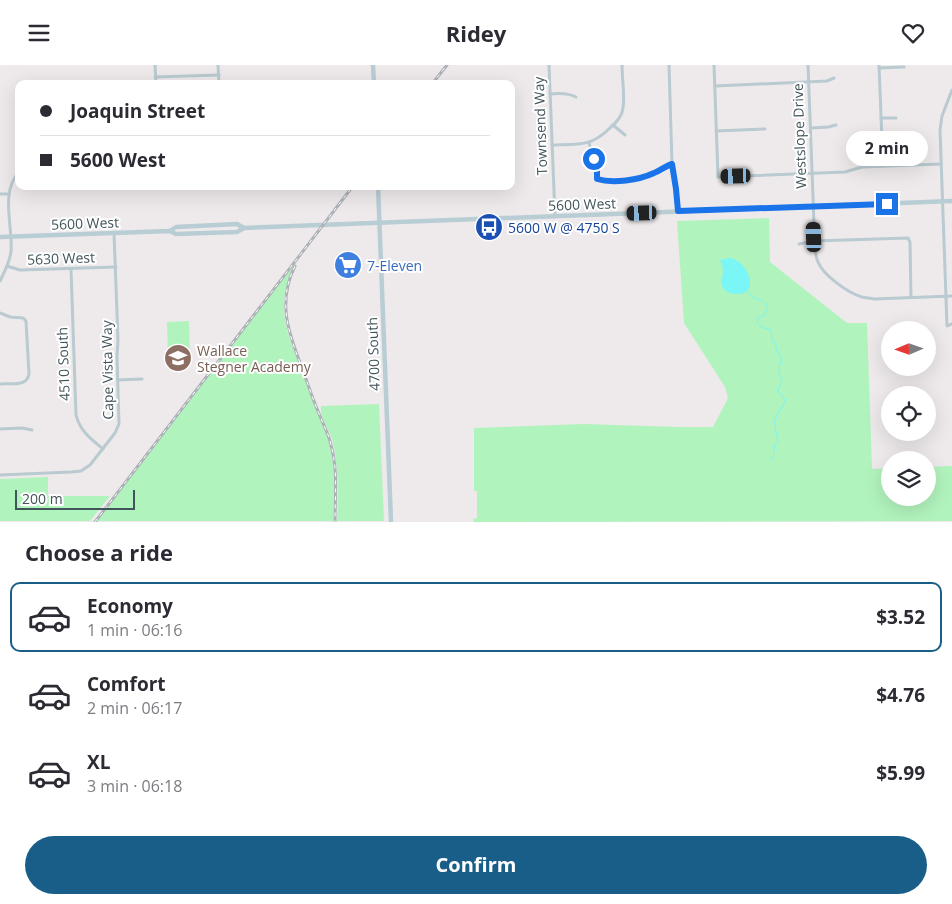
<!DOCTYPE html>
<meta charset="utf-8">
<style>
body{margin:0;font-family:"Open Sans",sans-serif;background:#f2f2f3;color:#2b2b33;height:100vh;display:flex;flex-direction:column;font-size:19px;white-space:nowrap}
*{box-sizing:border-box;margin:0}
p{font-size:16px;color:#7c7c81}
.icon{flex:none;width:28px;height:28px;fill:none;stroke:currentColor;stroke-width:2;stroke-linecap:round;stroke-linejoin:round}
.map{position:relative;height:457px;overflow:hidden}
.drawer{display:flex;flex-direction:column;background:#fff;flex:1}
.drawer>*{flex:none}
.top-card{position:absolute;left:15px;top:15px;width:500px;height:110px;border-radius:10px;box-shadow:0 5px 20px #0002;display:grid;align-content:center;height:110px;padding:0 25px;background:#fff}
.needle{width:32px;rotate:268deg}
.buttons{position:absolute;left:881px;top:256px;display:grid;gap:10px}
.buttons a{display:grid;place-items:center;width:55px;height:55px;border-radius:50%;background:#fff;box-shadow:0 5px 20px #0002;font-size:25px}
.scale{position:absolute;left:15px;bottom:12px;width:120px;box-sizing:border-box;padding-left:5px;border:2px solid #41545a;border-top:0;font-size:14px;line-height:18px;white-space:nowrap;color:#41545a;-webkit-text-stroke:4px #fff;paint-order:stroke}
.end{position:absolute;width:22px;height:22px;margin:-11px;border:6px solid #1a73e8;background:#fff;box-shadow:0 0 0 2px #fff}
.from{border-radius:50%}
.bubble{position:absolute;height:35px;border-radius:18px;background:#fff;box-shadow:0 5px 20px #0002;font-size:16px;font-weight:700;line-height:35px;text-align:center}
.car{position:absolute;width:15px;height:30px;margin:-15px -8px;border-radius:6px;box-shadow:0 0 4px 1px #0007;background:linear-gradient(#222 24%,#8ab4d8 0 40%,#222 0 76%,#8ab4d8 0 86%,#222 0)}
.top-card b{display:flex;align-items:center;gap:18px;height:48px;font-size:19px}
.top-card b+b{border-top:1px solid #e1e1e2}
.top-card i{width:12px;height:12px;background:#2b2b33}
ul{padding:0;list-style:none}
li{display:flex;align-items:center;gap:15px;height:70px;margin:0 10px 8px;padding:0 15px;border:2px solid transparent;border-radius:10px}
li div{flex:1}
li b{display:block;font-size:19px}
li em{font-style:normal;font-weight:700}
li.current{border-color:#195e88}
li>.icon{width:45px;height:45px;stroke-width:1.5}
h2{padding:0 25px;font-size:22px;line-height:60px}
.primary-button{display:flex;gap:10px;margin-top:auto;padding:10px 25px}
.primary-button a{flex:1;height:58px;border-radius:30px;background:#195e88;color:#fff;font-size:20px;font-weight:700;line-height:58px;text-align:center}
header{display:flex;justify-content:space-between;align-items:center;height:65px;padding:0 25px;background:#fff;font-size:22px;font-weight:700}
.map>svg:first-child{display:block}
.green{fill:#b1f3bd}
.water{fill:#79f6f5}
.lines{fill:none;stroke-linecap:round;stroke-linejoin:round}
.stream{stroke:#79f6f5;stroke-width:1}
.street{stroke:#b9cad0;stroke-width:3}
.secondary{stroke:#b8cdd4;stroke-width:4.5}
.rail-casing{stroke:#acb2b7;stroke-width:3}
.rail{stroke:#fff;stroke-width:1;stroke-dasharray:4;stroke-linecap:butt}
.route{stroke:#1a73e8;stroke-width:6}
.labels{text-anchor:middle;dominant-baseline:central;stroke-width:4;stroke-linejoin:round;paint-order:stroke}
.street-label{font-size:14px;fill:#41545a;stroke:#fff}
.transit-label{font-size:14px;fill:#164399;stroke:#fff;text-anchor:start}
.shop-label{font-size:14px;fill:#366cbe;stroke:#fff;text-anchor:start}
.education-label{font-size:14px;fill:#785e54;stroke:#fff;text-anchor:start}
</style>
<header><svg class="icon" aria-label="menu" viewBox="0 0 24 24"><path d="M4 6h16M4 12h16M4 18h16"/></svg>Ridey<svg class="icon" aria-label="heart" viewBox="0 0 24 24"><path d="M12 20l-8-8c-3-5 5-10 8-4 3-6 11-1 8 4z"/></svg></header>
<div class="map">
<svg width="952" height="457" viewBox="0 0 952 457">
<rect width="100%" height="100%" fill="#eeeaeb"/>
<g class="green">
<path d="M769 153 770 197 847 258H867L872 404 890 403V432H928V402L952 401V456L474 457 473 454 477 453V426H474V363L584 359 678 362H713L728 333 725 322 684 258 677 156Z"/>
<path d="M294 200C289 212 285 223 284 236 283 257 290 276 298 295 308 322 323 352 330 381 336 405 334 432 333 456H95Z"/>
<path d="M189 256 190 295 168 296 167 257Z"/>
<path d="M379 339 384 456H337C338 429 339 401 332 374 329 364 319 352 321 341Z"/>
<path d="M48 412V431H110L90 456H0V414Z"/>
</g>
<path class="water" d="M729 193C747 194 762 229 737 229 733 229 728 228 725 225 719 220 722 214 723 207 723 203 722 199 720 195Z"/>
<g class="lines">
<path class="stream" d="M747 225C755 239 761 230 768 242L764 251 757 253C758 262 761 262 769 264L771 267 772 275 776 280C775 289 781 287 781 294 782 298 778 302 779 306 779 310 782 313 782 318L779 322 778 327 784 333 785 336 774 356 778 376 775 379 773 393 770 396"/>
<g class="street">
<path d="M155 0 156 19"/>
<path d="M218 0 219 19"/>
<path d="M549 0 555 151"/>
<path d="M669 0 672 99 676 124 678 146"/>
<path d="M714 0 718 112 845 107 862 102 941 99"/>
<path d="M808 0 815 185C816 189 816 193 818 197 823 210 848 228 862 232 866 233 870 233 874 234L952 231"/>
<path d="M879 0 883 101"/>
<path d="M879 3 904 2"/>
<path d="M155 12 219 10"/>
<path d="M715 21 827 16 834 13"/>
<path d="M952 25 942 51 940 65 947 261 952 259"/>
<path d="M550 29C560 28 568 28 576 32"/>
<path d="M881 53H896"/>
<path d="M613 60 625 70"/>
<path d="M811 63 828 62 836 60"/>
<path d="M716 66 765 64"/>
<path d="M589 78 597 104V114C613 119 639 115 654 108 660 105 665 101 672 99"/>
<path d="M552 80C578 79 591 82 610 63 616 58 622 51 623 43 625 30 622 14 622 0"/>
<path d="M0 129H9"/>
<path d="M799 179 814 176 908 173 910 177 911 232"/>
<path d="M7 201 20 205 116 202"/>
<path d="M71 204 76 350C80 366 91 374 103 384"/>
<path d="M0 216C5 206 10 197 11 186 13 161 0 127 19 107"/>
<path d="M0 248 10 252 23 253 26 256 29 309C27 322 11 318 0 319"/>
<path d="M118 315 142 314"/>
<path d="M0 364 22 363 32 365"/>
<path d="M0 410 71 407 81 406 90 400 115 368 119 359 117 291 118 275 114 168"/>
</g>
<g class="secondary">
<path d="M373 0 374 19"/>
<path d="M378 121 391 457"/>
<path d="M170 166 176 162 237 159 244 163 952 136"/>
<path d="M0 172 170 166 176 169 237 167 244 163"/>
</g>
<g class="rail-casing">
<g id="rail">
<path d="M432 19 447 0"/>
<path d="M295 201C276 239 290 272 304 308 309 323 314 337 320 351 324 361 329 370 331 380 338 405 335 431 335 457"/>
<path d="M95 457 353 121"/>
</g>
</g>
<use href="#rail" class="rail"/>
</g>
<g class="lines">
<path class="route" d="M594 94 597 104V114C613 119 639 115 654 108 660 106 665 101 672 99L676 124 678 146 887 139"/>
</g>
<defs>
<g id="bus-disc" transform="scale(1.4375)"><circle r="9.5" fill="#1a4fb4" stroke="#fff"/><path d="M-5-6H5V4H4V6H2V4H-2V6H-4V4H-5ZM-3.5-4V0h7V-4ZM-3.5 1.2v1.5H-2V1.2ZM2 1.2v1.5H3.5V1.2Z" fill="#fff"/></g>
<g id="supermarket-disc" transform="scale(1.4375)"><circle r="9.5" fill="#3f7fe0" stroke="#fff"/><path d="M-6-5.5h2.5l.6 2H6L4.5 2H-2.5L-4.4-4H-6ZM-1.5 3.2a1.3 1.3 0 1 0 .1 0ZM3 3.2a1.3 1.3 0 1 0 .1 0Z" fill="#fff"/></g>
<g id="school-disc" transform="scale(1.4375)"><circle r="9.5" fill="#8d6e63" stroke="#fff"/><path d="M0-5L7-2L0 1L-7-2ZM-4 1L0 2.5L4 1V4Q0 6-4 4Z" fill="#fff"/></g>
</defs>
<g fill-rule="evenodd">
<use href="#bus-disc" x="489" y="162"/>
<use href="#supermarket-disc" x="348" y="200"/>
<use href="#school-disc" x="178" y="293"/>
</g>
<g class="labels">
<g class="street-label">
<text transform="translate(540 61) rotate(-92)">Townsend Way</text>
<text transform="translate(799 71) rotate(-92)">Westslope Drive</text>
<text transform="translate(582 139) rotate(-2)">5600 West</text>
<text transform="translate(85 158) rotate(-2)">5600 West</text>
<text transform="translate(61 193) rotate(-2)">5630 West</text>
<text transform="translate(373 289) rotate(-92)">4700 South</text>
<text transform="translate(63 299) rotate(-92)">4510 South</text>
<text transform="translate(107 305) rotate(-91)">Cape Vista Way</text>
</g>
<g class="transit-label">
<text x="508" y="162">5600 W @ 4750 S</text>
</g>
<g class="shop-label">
<text x="367" y="200">7-Eleven</text>
</g>
<g class="education-label">
<text x="197" y="285">Wallace<tspan x="197" dy="16">Stegner Academy</tspan></text>
</g>
</g>
</svg>
<div class="buttons">
<a><svg class="needle" viewBox="-14 -14 28 28"><path d="M0-13l5 13h-10z" fill="#e53935"/><path d="M0 13l5-13h-10z" fill="#7c7c81"/></svg></a>
<a><svg class="icon" aria-label="locate" viewBox="0 0 24 24"><circle cx="12" cy="12" r="6"/><path d="M12 2v4M12 18v4M2 12h4M18 12h4"/></svg></a>
<a><svg class="icon" aria-label="layers" viewBox="0 0 24 24"><path d="M12 4l9 5-9 5-9-5zM3 14l9 5 9-5"/></svg></a>
</div>
<div class="scale">200 m</div>
<i class="end from" style="left:594px;top:94px"></i>
<i class="end" style="left:887px;top:139px"></i>
<div class="bubble" style="left:846px;top:66px;width:82px">2 min</div>
<i class="car" style="left:736px;top:111px;rotate:268deg"></i>
<i class="car" style="left:642px;top:148px;rotate:268deg"></i>
<i class="car" style="left:814px;top:172px;rotate:358deg"></i>
<div class="top-card">
<b><i class="from"></i>Joaquin Street</b>
<b><i></i>5600 West</b>
</div>
</div>
<section class="drawer">
<h2>Choose a ride</h2>
<ul>
<li class="current"><svg class="icon" aria-label="car" viewBox="0 0 24 24"><path d="M5 17H2v-5l4-1 3-4h7l3 4 3 1v5h-3M9 17h6M6 11h13"/><circle cx="7" cy="17" r="2"/><circle cx="17" cy="17" r="2"/></svg><div><b>Economy</b><p>1 min · 06:16</p></div><em>$3.52</em></li>
<li><svg class="icon" aria-label="car" viewBox="0 0 24 24"><path d="M5 17H2v-5l4-1 3-4h7l3 4 3 1v5h-3M9 17h6M6 11h13"/><circle cx="7" cy="17" r="2"/><circle cx="17" cy="17" r="2"/></svg><div><b>Comfort</b><p>2 min · 06:17</p></div><em>$4.76</em></li>
<li><svg class="icon" aria-label="car" viewBox="0 0 24 24"><path d="M5 17H2v-5l4-1 3-4h7l3 4 3 1v5h-3M9 17h6M6 11h13"/><circle cx="7" cy="17" r="2"/><circle cx="17" cy="17" r="2"/></svg><div><b>XL</b><p>3 min · 06:18</p></div><em>$5.99</em></li>
</ul>
<div class="primary-button"><a>Confirm</a></div>
</section>
